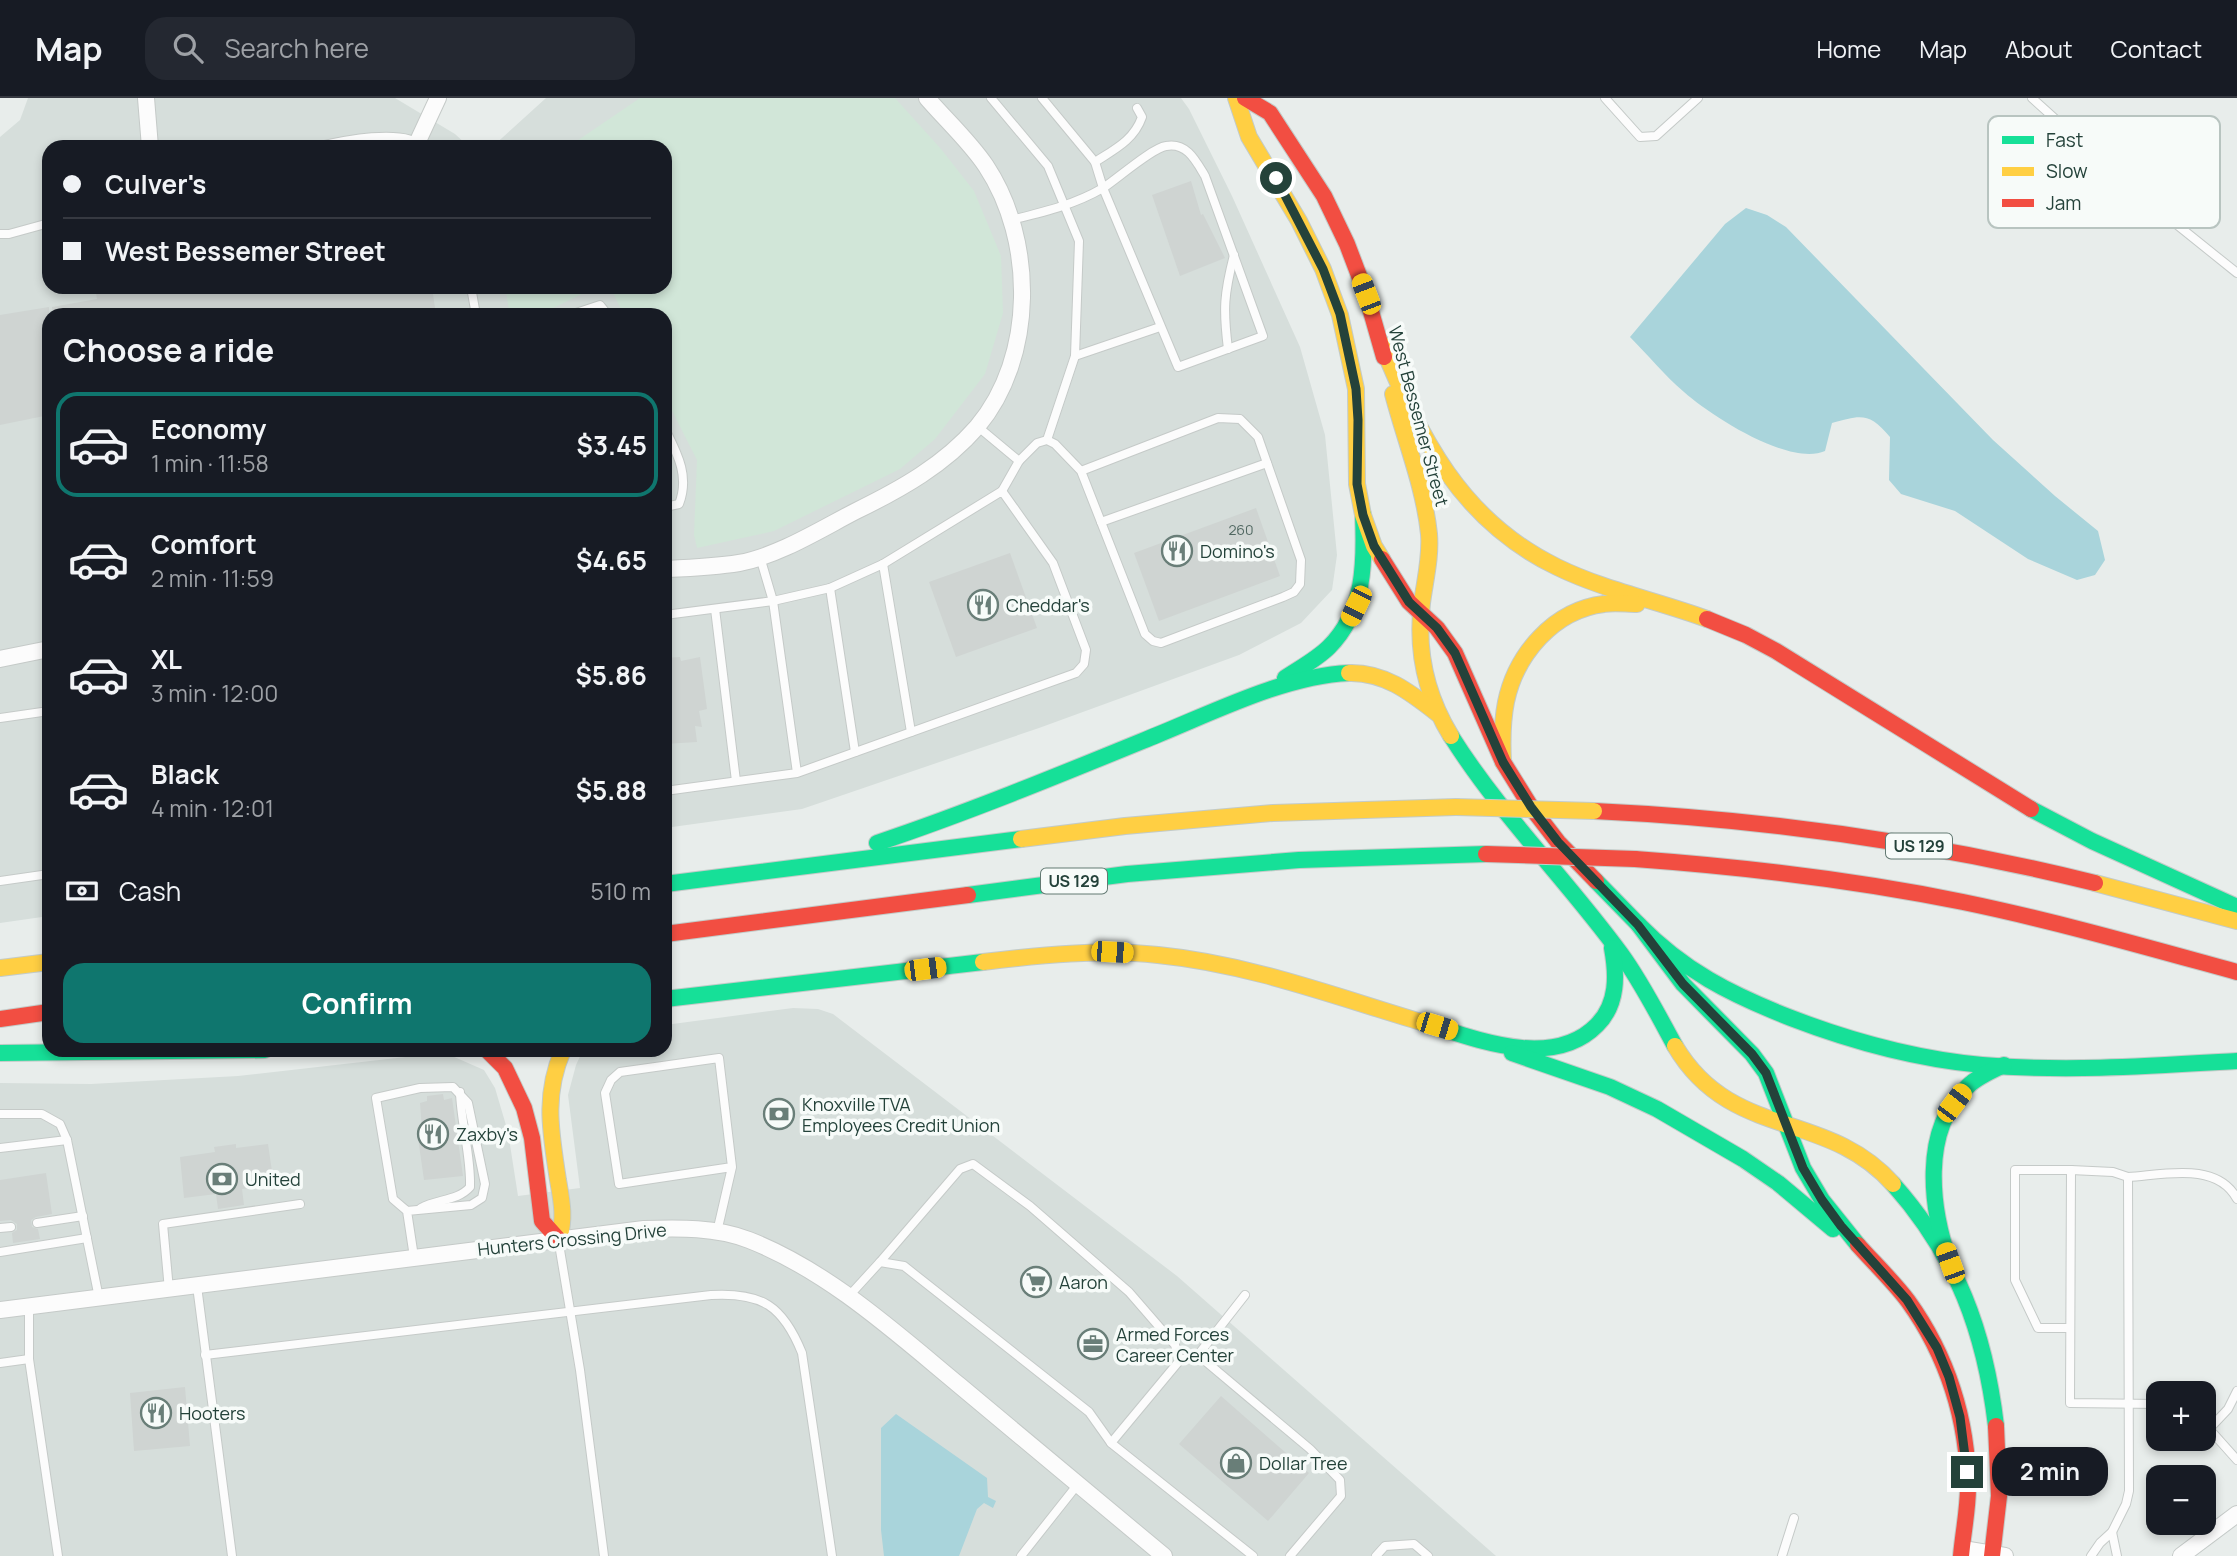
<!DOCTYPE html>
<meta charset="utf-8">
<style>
body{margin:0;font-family:Manrope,sans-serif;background:#242831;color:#f1f3f6;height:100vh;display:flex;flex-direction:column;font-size:26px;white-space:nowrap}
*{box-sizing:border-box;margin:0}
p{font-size:23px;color:#9ea1a6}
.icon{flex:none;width:38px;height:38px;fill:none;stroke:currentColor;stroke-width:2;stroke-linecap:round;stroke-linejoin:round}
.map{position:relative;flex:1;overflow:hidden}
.details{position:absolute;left:42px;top:210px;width:630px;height:749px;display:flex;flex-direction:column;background:#171b24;border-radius:21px;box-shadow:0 4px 10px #0003}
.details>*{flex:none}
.banner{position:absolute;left:42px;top:42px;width:630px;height:154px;border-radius:21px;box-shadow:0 4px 10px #0003;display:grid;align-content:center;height:154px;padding:0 21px;background:#171b24}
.tools{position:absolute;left:2146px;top:1283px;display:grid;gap:14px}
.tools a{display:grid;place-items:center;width:70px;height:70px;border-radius:14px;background:#171b24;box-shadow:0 4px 10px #0003;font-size:35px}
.end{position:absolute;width:32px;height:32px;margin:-16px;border:9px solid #24423a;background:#fff;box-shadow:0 0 0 4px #fff}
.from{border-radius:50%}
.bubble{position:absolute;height:49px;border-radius:21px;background:#171b24;box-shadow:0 4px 10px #0003;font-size:23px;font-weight:700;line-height:49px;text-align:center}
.car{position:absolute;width:21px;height:42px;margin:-21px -10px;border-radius:9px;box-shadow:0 0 5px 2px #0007;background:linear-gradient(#f5c518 24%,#345 0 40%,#f5c518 0 76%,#345 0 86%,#f5c518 0)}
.banner b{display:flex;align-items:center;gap:24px;height:66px;font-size:26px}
.banner b+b{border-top:2px solid #363941}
.banner i{width:18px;height:18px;background:#f1f3f6}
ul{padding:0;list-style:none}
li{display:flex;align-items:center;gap:21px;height:105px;margin:0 14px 10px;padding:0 7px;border:4px solid transparent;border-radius:21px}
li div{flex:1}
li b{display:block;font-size:26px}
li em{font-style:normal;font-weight:700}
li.on{border-color:#0f766e}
li>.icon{width:63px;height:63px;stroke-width:1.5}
h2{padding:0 21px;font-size:32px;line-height:84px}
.pay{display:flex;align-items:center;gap:18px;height:77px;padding:0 21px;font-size:26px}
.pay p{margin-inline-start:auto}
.cta{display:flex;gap:14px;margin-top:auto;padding:14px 21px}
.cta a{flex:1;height:80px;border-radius:21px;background:#0f766e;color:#fff;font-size:28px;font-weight:700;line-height:80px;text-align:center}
header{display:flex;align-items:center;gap:42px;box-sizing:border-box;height:98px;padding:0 35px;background:#171b24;border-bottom:2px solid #363941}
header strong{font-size:33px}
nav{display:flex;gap:38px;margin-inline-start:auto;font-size:24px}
.search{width:490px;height:63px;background:#242831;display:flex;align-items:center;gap:18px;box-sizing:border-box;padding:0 24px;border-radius:21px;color:#9ea1a6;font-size:26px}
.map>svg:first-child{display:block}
.built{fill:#d6dedb}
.green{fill:#d1e6d8}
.water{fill:#a9d4db}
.building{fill:#cfd4d2}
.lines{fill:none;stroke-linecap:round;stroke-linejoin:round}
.lane-casing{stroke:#c5cac8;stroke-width:10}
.street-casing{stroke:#c5cac8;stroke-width:18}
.fast-casing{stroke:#c3cbc8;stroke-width:18}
.slow-casing{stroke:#c3cbc8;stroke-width:18}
.jam-casing{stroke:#c3cbc8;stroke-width:18}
.lane{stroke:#fcfcfc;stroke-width:8}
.street{stroke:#fcfcfc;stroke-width:16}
.fast{stroke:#16e098;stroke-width:16}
.slow{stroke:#ffcf43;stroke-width:16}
.jam{stroke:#f24e42;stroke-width:16}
.slow-bridge-casing{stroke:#c3ccc9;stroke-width:18;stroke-linecap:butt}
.jam-bridge-casing{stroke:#c3ccc9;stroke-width:18;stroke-linecap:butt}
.slow-bridge{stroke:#ffcf43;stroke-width:16}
.jam-bridge{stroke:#f24e42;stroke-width:16}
.route{stroke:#24423a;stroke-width:9}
.labels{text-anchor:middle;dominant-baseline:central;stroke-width:7;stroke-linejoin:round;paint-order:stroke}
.number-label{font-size:14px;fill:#506761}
.shield{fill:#f7fbf9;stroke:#637a73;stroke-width:2}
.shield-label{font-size:16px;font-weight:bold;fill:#24423a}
.street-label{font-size:18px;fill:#24423a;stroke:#f7fbf9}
.poi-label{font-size:18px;fill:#24423a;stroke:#f7fbf9;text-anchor:start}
.key{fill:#f7fbf9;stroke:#b8c4c0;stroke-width:2}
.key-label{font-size:19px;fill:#24423a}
</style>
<header>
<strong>Map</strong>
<div class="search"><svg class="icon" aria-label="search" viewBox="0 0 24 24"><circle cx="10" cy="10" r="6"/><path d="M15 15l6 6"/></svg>Search here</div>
<nav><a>Home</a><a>Map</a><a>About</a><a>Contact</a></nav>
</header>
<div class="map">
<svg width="2237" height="1458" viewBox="0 0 2237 1458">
<rect width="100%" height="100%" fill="#e8edeb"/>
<g class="built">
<path d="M28 0H395L455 36 469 49H49V189H665V49H492L546 0H1181L1189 11 1232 98 1300 249 1325 337 1337 457 1332 492 1301 525 1239 557 1039 630 802 711 665 730V217H49V818L0 825V39L20 22Z"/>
<path d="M793 910 818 911 833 916 1177 1178 1496 1458H0V985L91 986 238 978 432 956 452 958 484 972 495 990 508 1034 518 1098 580 1090 568 997 576 967 583 952H665V927Z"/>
</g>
<g class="green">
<path d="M640 0H895L941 51 974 93 1001 158 1003 215 985 276 935 341 900 371 774 433 697 450 694 437 697 362 665 299V217H624L610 189H665V49H568Z"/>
<path d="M505 189H596L539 217H510Z"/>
</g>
<g class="water">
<path d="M1746 110 1767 117 1786 129 1993 342 2055 398 2098 433 2105 462 2095 477 2077 482 2028 461 1955 413 1901 396 1889 382 1890 339C1869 314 1861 317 1832 325L1825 353C1790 369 1711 318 1684 294 1665 278 1648 257 1630 239L1725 126Z"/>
<path d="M896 1316 987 1380 988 1399 996 1403 993 1410 984 1405 977 1411 959 1458H884L881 1432V1330Z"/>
</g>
<g class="building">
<path d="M1191 83 1201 117 1203 116 1225 160 1180 178 1152 97Z"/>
<path d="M95 189H432L436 217H53L52 209 97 201Z"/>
<path d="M49 209V317L0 327V217Z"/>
<path d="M1256 410 1280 478 1159 523 1134 455Z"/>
<path d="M1010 455 1037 530 956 559 929 484Z"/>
<path d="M680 559 681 563 700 559 707 611 699 613 702 629 695 628 697 644 665 646V560Z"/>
<path d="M443 996 444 1002 452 1000 463 1078 424 1082 417 1033 422 1032 420 1005 427 1003V998Z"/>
<path d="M236 1046V1050L268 1046 274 1087 242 1091 244 1107 218 1111 216 1096 184 1100 180 1059 215 1054 214 1049Z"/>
<path d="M46 1075 52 1116 36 1119 31 1122 32 1129 38 1131 40 1141 13 1145 12 1135 17 1132V1126L11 1122 0 1123V1082Z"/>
<path d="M185 1289 190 1348 134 1353 130 1295Z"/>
<path d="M1221 1298 1309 1375 1268 1423 1179 1346Z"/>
</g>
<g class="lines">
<g class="lane-casing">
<g id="lane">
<path d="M991 0 1048 68 1079 143 1075 258"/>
<path d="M1042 0 1095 64"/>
<path d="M1605 0 1640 39 1656 38 1698 0"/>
<path d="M2032 0 2135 93 2237 175"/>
<path d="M315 49C341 43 404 29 424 49"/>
<path d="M1011 122C1043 114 1074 107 1103 90 1117 81 1152 50 1166 48 1187 44 1196 63 1205 78L1263 238 1178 269 1103 90 1095 64C1115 51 1134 42 1142 19L1137 10"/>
<path d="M0 136H9L49 125"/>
<path d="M471 189 476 217"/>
<path d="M570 217 600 207 608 217"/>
<path d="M1228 251C1223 211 1224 196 1234 157"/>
<path d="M977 328 1019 363 1002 393"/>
<path d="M665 331C677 355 690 378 679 406L665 409"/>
<path d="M1047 342 1075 258 1160 229"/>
<path d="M1019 363 1037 345 1047 342 1055 346 1081 373 1145 536 1153 543 1161 545 1283 499 1294 494 1300 486 1301 462 1258 339 1240 321 1218 320 1081 373"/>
<path d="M1101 424 1267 365"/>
<path d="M883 466 911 634"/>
<path d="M830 490 855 654"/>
<path d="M715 511 736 683"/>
<path d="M665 517 773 503 760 459"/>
<path d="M0 620 49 613"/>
<path d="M665 693 797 675 1076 575 1084 566 1086 552 1053 465 1002 393 883 466 830 490 773 503 797 675"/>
<path d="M0 783 49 776"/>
<path d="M0 1016H42L60 1026 67 1042"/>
<path d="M0 1050 67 1042 99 1200"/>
<path d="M2071 1072 2113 1074 2128 1079 2129 1393 2126 1406 2112 1434"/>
<path d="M2128 1079C2163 1077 2217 1063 2237 1101"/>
<path d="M421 1110C437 1101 458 1103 470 1089 471 1057 461 1026 460 994"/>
<path d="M407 1113 471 1107 482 1100 485 1086 468 1005 453 989 420 990 376 1000 393 1101 407 1113 414 1159"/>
<path d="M37 1125 83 1118"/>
<path d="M0 1130 11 1129"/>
<path d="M717 1134 732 1069 719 960 620 974 611 982 605 995 619 1086 732 1069"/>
<path d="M559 1146 580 1272 604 1458"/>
<path d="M0 1154 87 1140"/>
<path d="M880 1164 960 1071 973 1066 1030 1108 1129 1194 1175 1247 1180 1262"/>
<path d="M197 1188 232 1458"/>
<path d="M169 1192 163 1126 300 1106"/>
<path d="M848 1199 880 1164 904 1168 1089 1314 1111 1345 1253 1458"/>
<path d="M29 1208V1261L58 1458"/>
<path d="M2070 1230H2038L2015 1182V1072H2071L2070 1305 2158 1306"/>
<path d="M205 1257 711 1197C762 1194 783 1208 802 1255L832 1458"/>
<path d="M1198 1257 1310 1351 1340 1382 1341 1398 1290 1458"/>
<path d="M0 1265 29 1261"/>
<path d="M2203 1324 2237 1362"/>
<path d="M2210 1330 2228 1311 2237 1293"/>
<path d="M1111 1345 1180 1262 1198 1257 1245 1197"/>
<path d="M1021 1458 1078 1386"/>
<path d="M1376 1458 1385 1448 1414 1446 1428 1458"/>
<path d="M1782 1458 1794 1420"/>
<path d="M2091 1458 2100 1445 2112 1434 2117 1458"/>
</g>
</g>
<g class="street-casing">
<g id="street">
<path d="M146 0 150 49"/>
<path d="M418 43 438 0"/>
<path d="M665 471C689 470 715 469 739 465 778 458 821 431 856 413 901 391 944 367 977 329 1036 259 1035 142 986 68 970 44 946 22 927 0"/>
<path d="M0 561 49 551"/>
<path d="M0 1212 644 1131C679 1130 716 1129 749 1142 828 1173 895 1234 959 1287 1027 1344 1095 1401 1164 1458"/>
<path d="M1963 1451 2005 1458"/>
<path d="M2181 1458 2237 1416"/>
</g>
</g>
<g class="fast-casing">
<g id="fast">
<path d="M1285 580C1300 570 1317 561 1329 549 1365 513 1365 464 1363 417"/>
<path d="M1451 638C1500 716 1567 782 1621 856 1642 885 1658 917 1675 948"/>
<path d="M2031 711 2092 743 2237 809"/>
<path d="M877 745C972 713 1064 675 1157 637 1216 613 1285 578 1349 575"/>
<path d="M1596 783 1638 826 1683 886 1752 956 1766 975 1803 1070 1822 1102 1858 1147"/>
<path d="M665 786 1021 741"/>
<path d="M968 797 1127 776 1299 762 1486 756"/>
<path d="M1638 826C1684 873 1730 896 1791 920 1851 943 1917 961 1982 967 2067 974 2152 968 2237 963"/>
<path d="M665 901 983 864"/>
<path d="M1421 924C1473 940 1552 973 1597 927 1618 906 1617 877 1612 850"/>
<path d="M0 955 265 952"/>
<path d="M1512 955 1610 989 1657 1011 1743 1061 1778 1085 1833 1131"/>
<path d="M1893 1086C1957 1158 1985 1234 1996 1328"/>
<path d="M1950 1165C1931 1112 1920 1033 1967 989 1977 979 1991 973 2004 967"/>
</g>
</g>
<g class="slow-casing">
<g id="slow">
<path d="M1236 0 1249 39 1299 123 1323 171 1340 217 1356 291 1357 386 1363 417 1374 448 1382 461"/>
<path d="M1381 245C1420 339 1460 422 1557 469 1604 492 1658 503 1707 521"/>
<path d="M1393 296C1405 342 1424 388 1429 436 1431 459 1425 482 1422 505 1416 553 1426 597 1451 638"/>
<path d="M1349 575C1385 574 1411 595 1438 616"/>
<path d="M1503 664C1502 644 1502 624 1506 604 1516 556 1554 512 1604 506 1615 504 1626 506 1637 506"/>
<path d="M1021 741 1125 728 1273 715 1456 709"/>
<path d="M2095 785 2237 823"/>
<path d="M983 864C1041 857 1100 851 1158 857 1249 866 1334 898 1421 924"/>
<path d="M0 870 49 864"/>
<path d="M1675 948C1731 1043 1827 1011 1893 1086"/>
<path d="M559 1142C565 1119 562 1105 558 1082 551 1035 543 998 563 952"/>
</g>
</g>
<g class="jam-casing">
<g id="jam">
<path d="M1245 0 1270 15 1324 98 1347 146 1366 196 1384 259"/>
<path d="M1382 461 1409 504 1437 530 1455 555 1503 664 1531 709 1558 744 1596 783"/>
<path d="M1707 521 1746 537 1776 553 2031 711"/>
<path d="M1594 713C1763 721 1930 744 2095 785"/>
<path d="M1635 761C1745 769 1855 782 1963 804 2055 823 2146 849 2237 874"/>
<path d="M665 836 968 797"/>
<path d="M0 921 49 914"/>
<path d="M487 952 505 970 524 1010 532 1040 542 1123 559 1142"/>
<path d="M1858 1147C1874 1165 1893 1183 1908 1203 1947 1257 1968 1322 1968 1389 1968 1412 1963 1435 1961 1458"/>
<path d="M1992 1458 1999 1398 1996 1328"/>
</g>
</g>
<use href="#lane" class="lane"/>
<use href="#street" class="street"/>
<use href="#fast" class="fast"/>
<use href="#slow" class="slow"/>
<use href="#jam" class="jam"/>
<g class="slow-bridge-casing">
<path id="slow-bridge" d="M1456 709 1594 713"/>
</g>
<g class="jam-bridge-casing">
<path id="jam-bridge" d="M1486 756 1635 761"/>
</g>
<use href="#slow-bridge" class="slow-bridge"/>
<use href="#jam-bridge" class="jam-bridge"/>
</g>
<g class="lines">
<path class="route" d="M1276 80 1323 171 1340 216 1356 291 1358 322 1357 386 1363 417 1374 448 1409 504 1437 530 1455 555 1503 664 1531 709 1558 744 1638 827 1683 886 1752 956 1766 975 1803 1070 1822 1102 1841 1128 1907 1202 1937 1250 1949 1279 1960 1319 1967 1374"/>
</g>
<defs>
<g id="restaurant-ring" transform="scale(1.575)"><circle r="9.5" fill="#f7fbf9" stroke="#697e78" stroke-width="1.5"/><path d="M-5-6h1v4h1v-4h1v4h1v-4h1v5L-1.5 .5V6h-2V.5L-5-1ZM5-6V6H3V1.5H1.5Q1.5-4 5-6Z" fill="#697e78"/></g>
<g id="bank-ring" transform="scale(1.575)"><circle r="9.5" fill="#f7fbf9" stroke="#697e78" stroke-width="1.5"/><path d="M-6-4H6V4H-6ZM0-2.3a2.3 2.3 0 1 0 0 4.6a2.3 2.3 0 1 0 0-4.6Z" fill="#697e78"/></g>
<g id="supermarket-ring" transform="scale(1.575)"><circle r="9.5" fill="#f7fbf9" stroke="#697e78" stroke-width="1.5"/><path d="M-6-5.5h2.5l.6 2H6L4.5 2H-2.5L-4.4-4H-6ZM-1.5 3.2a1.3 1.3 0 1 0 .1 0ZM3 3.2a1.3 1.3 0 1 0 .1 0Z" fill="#697e78"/></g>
<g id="office-ring" transform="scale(1.575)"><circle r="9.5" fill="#f7fbf9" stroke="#697e78" stroke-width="1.5"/><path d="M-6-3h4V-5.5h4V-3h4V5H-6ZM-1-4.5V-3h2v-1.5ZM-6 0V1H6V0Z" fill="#697e78"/></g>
<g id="shop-ring" transform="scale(1.575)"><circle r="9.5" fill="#f7fbf9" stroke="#697e78" stroke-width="1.5"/><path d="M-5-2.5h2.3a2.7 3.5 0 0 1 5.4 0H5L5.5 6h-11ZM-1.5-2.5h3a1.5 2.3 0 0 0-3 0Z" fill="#697e78"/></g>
</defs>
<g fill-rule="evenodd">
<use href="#restaurant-ring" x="1177" y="453"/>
<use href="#restaurant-ring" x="983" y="507"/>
<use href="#bank-ring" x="779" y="1016"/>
<use href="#restaurant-ring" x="433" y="1036"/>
<use href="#bank-ring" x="222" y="1081"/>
<use href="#supermarket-ring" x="1036" y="1184"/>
<use href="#office-ring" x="1093" y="1246"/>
<use href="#restaurant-ring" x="156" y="1315"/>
<use href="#shop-ring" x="1236" y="1365"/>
</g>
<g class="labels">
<g class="number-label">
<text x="1241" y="431">260</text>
</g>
<g class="shield">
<rect x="1886" y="735.5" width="66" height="25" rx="5"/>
<rect x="1041" y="770.5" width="66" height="25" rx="5"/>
</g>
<g class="shield-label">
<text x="1919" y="748">US 129</text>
<text x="1074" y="783">US 129</text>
</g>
<g class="street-label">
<text transform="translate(1419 318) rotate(75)">West Bessemer Street</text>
<text transform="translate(572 1141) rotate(-6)">Hunters Crossing Drive</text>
</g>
<g class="poi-label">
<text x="1200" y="453">Domino's</text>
<text x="1006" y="507">Cheddar's</text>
<text x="802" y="1006">Knoxville TVA<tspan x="802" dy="21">Employees Credit Union</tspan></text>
<text x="456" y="1036">Zaxby's</text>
<text x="245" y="1081">United</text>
<text x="1059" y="1184">Aaron</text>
<text x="1116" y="1236">Armed Forces<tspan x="1116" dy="21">Career Center</tspan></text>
<text x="179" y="1315">Hooters</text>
<text x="1259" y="1365">Dollar Tree</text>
</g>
</g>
<rect x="1988" y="18" width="232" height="112" rx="10" class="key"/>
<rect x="2002" y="38" width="32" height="8" fill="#16e098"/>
<rect x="2002" y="69" width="32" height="9" fill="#ffcf43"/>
<rect x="2002" y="101" width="32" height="8" fill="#f24e42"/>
<g class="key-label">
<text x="2046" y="49">Fast</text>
<text x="2046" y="80">Slow</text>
<text x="2046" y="112">Jam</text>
</g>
</svg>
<div class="tools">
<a>+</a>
<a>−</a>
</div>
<i class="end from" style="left:1276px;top:80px"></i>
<i class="end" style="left:1967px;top:1374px"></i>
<div class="bubble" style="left:1992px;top:1349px;width:116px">2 min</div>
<i class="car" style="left:1366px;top:196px;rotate:339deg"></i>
<i class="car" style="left:1356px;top:508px;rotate:206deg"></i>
<i class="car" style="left:1112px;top:854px;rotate:93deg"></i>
<i class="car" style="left:925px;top:871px;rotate:83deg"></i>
<i class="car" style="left:1437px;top:928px;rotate:107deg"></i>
<i class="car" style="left:1954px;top:1005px;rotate:37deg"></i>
<i class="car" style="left:1950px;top:1165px;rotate:340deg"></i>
<div class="banner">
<b><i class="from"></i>Culver's</b>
<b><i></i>West Bessemer Street</b>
</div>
<section class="details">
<h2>Choose a ride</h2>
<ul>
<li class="on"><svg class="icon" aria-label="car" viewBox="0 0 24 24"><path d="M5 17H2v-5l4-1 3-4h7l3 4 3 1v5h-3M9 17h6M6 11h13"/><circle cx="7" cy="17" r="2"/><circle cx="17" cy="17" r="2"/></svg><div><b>Economy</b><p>1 min · 11:58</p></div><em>$3.45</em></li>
<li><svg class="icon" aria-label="car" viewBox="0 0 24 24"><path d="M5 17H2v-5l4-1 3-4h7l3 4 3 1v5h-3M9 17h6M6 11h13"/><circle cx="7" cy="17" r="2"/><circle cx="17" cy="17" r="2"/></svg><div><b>Comfort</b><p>2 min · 11:59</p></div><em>$4.65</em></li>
<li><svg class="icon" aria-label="car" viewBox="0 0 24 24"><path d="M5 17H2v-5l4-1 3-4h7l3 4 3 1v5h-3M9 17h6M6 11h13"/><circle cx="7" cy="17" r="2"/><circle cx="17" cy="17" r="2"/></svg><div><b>XL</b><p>3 min · 12:00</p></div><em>$5.86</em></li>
<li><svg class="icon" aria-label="car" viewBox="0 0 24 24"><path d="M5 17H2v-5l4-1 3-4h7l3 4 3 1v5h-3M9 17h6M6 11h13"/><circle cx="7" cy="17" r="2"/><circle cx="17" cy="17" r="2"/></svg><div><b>Black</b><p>4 min · 12:01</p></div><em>$5.88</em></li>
</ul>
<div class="pay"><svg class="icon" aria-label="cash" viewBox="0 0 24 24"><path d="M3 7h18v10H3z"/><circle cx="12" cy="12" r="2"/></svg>Cash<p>510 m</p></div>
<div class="cta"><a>Confirm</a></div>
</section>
</div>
